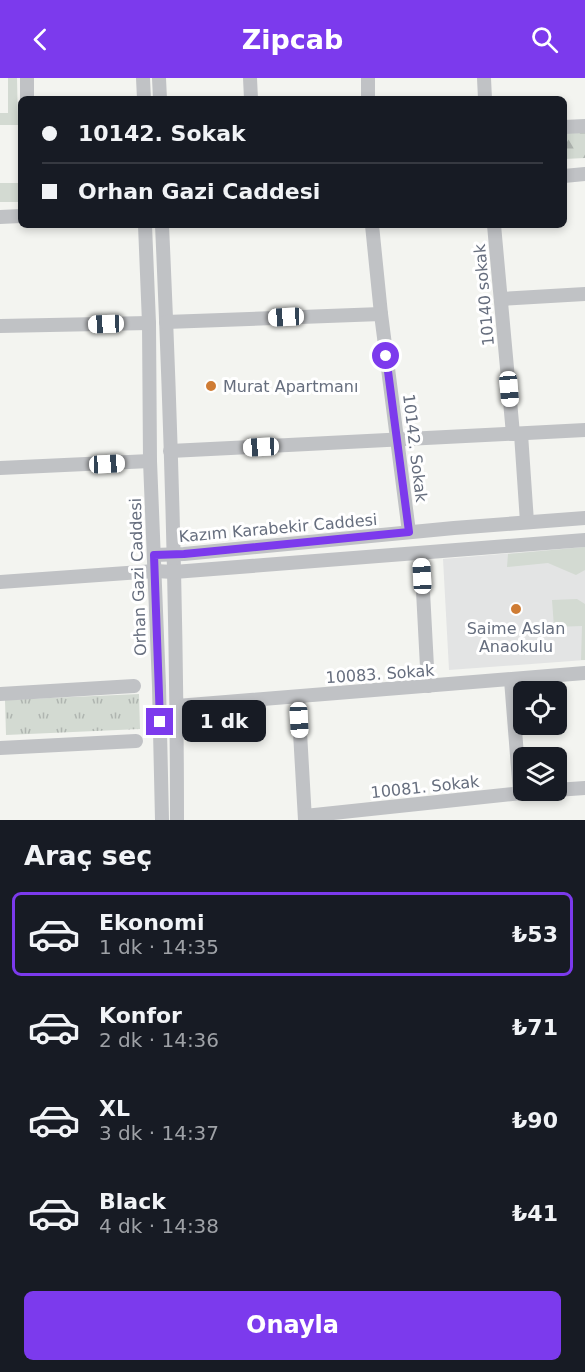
<!DOCTYPE html>
<html lang="tr">
<meta charset="utf-8">
<style>
body{margin:0;font-family:"DejaVu Sans",sans-serif;background:#20242c;color:#f1f3f6;height:100vh;display:flex;flex-direction:column;font-size:22px;white-space:nowrap}
*{box-sizing:border-box;margin:0}
p{font-size:20px;color:#9ea1a6}
.icon{flex:none;width:33px;height:33px;fill:none;stroke:currentColor;stroke-width:2;stroke-linecap:round;stroke-linejoin:round}
.map{position:relative;height:742px;overflow:hidden}
.sheet{display:flex;flex-direction:column;background:#171b24;flex:1}
.sheet>*{flex:none}
.hud{position:absolute;left:18px;top:18px;width:549px;height:132px;border-radius:9px;box-shadow:0 3px 9px #0003;display:grid;align-content:center;height:132px;padding:0 24px;background:#171b24}
.tools{position:absolute;left:513px;top:603px;display:grid;gap:12px}
.tools a{display:grid;place-items:center;width:54px;height:54px;border-radius:9px;background:#171b24;box-shadow:0 3px 9px #0003;font-size:30px}
.end{position:absolute;width:27px;height:27px;margin:-14px;border:8px solid #7c3aed;background:#fff;box-shadow:0 0 0 3px #fff}
.from{border-radius:50%}
.bubble{position:absolute;height:42px;border-radius:9px;background:#171b24;box-shadow:0 3px 9px #0003;font-size:20px;font-weight:700;line-height:42px;text-align:center}
.car{position:absolute;width:18px;height:36px;margin:-18px -9px;border-radius:8px;box-shadow:0 0 4px 2px #0007;background:linear-gradient(#fff 24%,#345 0 40%,#fff 0 76%,#345 0 86%,#fff 0)}
.hud b{display:flex;align-items:center;gap:21px;height:57px;font-size:22px}
.hud b+b{border-top:2px solid #363941}
.hud i{width:15px;height:15px;background:#f1f3f6}
ul{padding:0;list-style:none}
li{display:flex;align-items:center;gap:18px;height:84px;margin:0 12px 9px;padding:0 12px;border:3px solid transparent;border-radius:9px}
li div{flex:1}
li b{display:block;font-size:22px}
li em{font-style:normal;font-weight:700}
li.active{border-color:#7c3aed}
li>.icon{width:54px;height:54px;stroke-width:1.5}
h2{padding:0 24px;font-size:27px;line-height:72px}
.primary-button{display:flex;gap:12px;margin-top:auto;padding:12px 24px}
.primary-button a{flex:1;height:69px;border-radius:9px;background:#7c3aed;color:#fff;font-size:24px;font-weight:700;line-height:69px;text-align:center}
header{display:flex;justify-content:space-between;align-items:center;height:78px;padding:0 24px;background:#7c3aed;color:#fff;font-size:27px;font-weight:700}
.map>svg:first-child{display:block}
.built{fill:#e3e4e4}
.grass{fill:#d3dad2}
.forest{fill:url(#forest-firs)}
.park{fill:url(#park-tufts)}
.lines{fill:none;stroke-linecap:round;stroke-linejoin:round}
.minor{stroke:#c0c2c5;stroke-width:14}
.route{stroke:#7c3aed;stroke-width:8}
.poi-dot{fill:#cf7c34;stroke:#fff;stroke-width:2}
.labels{text-anchor:middle;dominant-baseline:central;stroke-width:6;stroke-linejoin:round;paint-order:stroke}
.street-label{font-size:16px;fill:#666e7e;stroke:#fff}
.poi-label{font-size:16px;fill:#666e7e;stroke:#fff;text-anchor:start}
</style>
<header><svg class="icon" aria-label="back" viewBox="0 0 24 24"><path d="M15 5l-7 7 7 7"/></svg>Zipcab<svg class="icon" aria-label="search" viewBox="0 0 24 24"><circle cx="10" cy="10" r="6"/><path d="M15 15l6 6"/></svg></header>
<div class="map">
<svg width="585" height="742" viewBox="0 0 585 742">
<defs>
<pattern id="forest-firs" width="22" height="20" patternUnits="userSpaceOnUse" patternTransform="scale(1.5)"><rect width="22" height="20" fill="#d3dad2"/><path d="M5 1l3.5 6h-7zM16 11l3.5 6h-7z" fill="#afb5b0"/></pattern>
<pattern id="park-tufts" width="24" height="20" patternUnits="userSpaceOnUse" patternTransform="scale(1.5)"><rect width="24" height="20" fill="#d3dad2"/><path d="M3 7l-1-3M5 7V3M7 7l1-3M15 17l-1-3M17 17v-4M19 17l1-3" fill="none" stroke="#afb5b0"/></pattern>
</defs>
<rect width="100%" height="100%" fill="#f3f4f0"/>
<path class="built" d="M585 469V582L449 592 443 481Z"/>
<g class="grass">
<path d="M8 0H17L18 47H0V35H8Z"/>
<path d="M0 105H19L20 124H0Z"/>
<path d="M585 469V492L576 497 548 485 507 489 508 476Z"/>
<path d="M577 521 585 526V582H581L582 548 554 549 552 522Z"/>
</g>
<path class="forest" d="M585 53V80L564 81V54Z"/>
<path class="park" d="M139 616 140 651 6 657 5 622Z"/>
<g class="lines">
<g class="minor">
<path d="M27 0V21"/>
<path d="M143 0 144 21"/>
<path d="M159 0 160 21"/>
<path d="M250 0 251 21"/>
<path d="M368 0V21"/>
<path d="M484 0 485 21"/>
<path d="M564 49 585 48"/>
<path d="M564 98 585 96"/>
<path d="M0 139 21 138"/>
<path d="M145 147 149 245 150 383 159 608 162 742"/>
<path d="M162 147C171 345 177 544 177 742"/>
<path d="M372 147 381 236 409 454"/>
<path d="M494 147 513 356"/>
<path d="M501 221 585 216"/>
<path d="M166 244 381 236"/>
<path d="M0 248 149 245"/>
<path d="M521 356 527 444"/>
<path d="M170 373 585 352"/>
<path d="M0 390 150 383"/>
<path d="M421 475 428 608"/>
<path d="M154 477 184 476 454 450 585 440"/>
<path d="M0 504 155 493 174 494 585 462"/>
<path d="M511 602 520 715"/>
<path d="M0 616 134 608"/>
<path d="M298 619 305 742"/>
<path d="M177 628 585 595"/>
<path d="M0 670 136 663"/>
<path d="M556 712 585 710"/>
<path d="M305 738 550 712"/>
</g>
</g>
<g class="lines">
<path class="route" d="M160 644 154 477 184 476 409 454 386 278"/>
</g>
<g class="poi-dot">
<circle cx="211" cy="308" r="6"/>
<circle cx="516" cy="531" r="6"/>
</g>
<g class="labels">
<g class="street-label">
<text transform="translate(484 217) rotate(-95)">10140 sokak</text>
<text transform="translate(415 370) rotate(83)">10142. Sokak</text>
<text transform="translate(278 450) rotate(-5)">Kazım Karabekir Caddesi</text>
<text transform="translate(138 499) rotate(-92)">Orhan Gazi Caddesi</text>
<text transform="translate(380 596) rotate(-4)">10083. Sokak</text>
<text transform="translate(425 709) rotate(-6)">10081. Sokak</text>
</g>
<g class="poi-label">
<text x="223" y="308">Murat Apartmanı</text>
<text x="516" y="550" text-anchor="middle">Saime Aslan<tspan x="516" dy="18">Anaokulu</tspan></text>
</g>
</g>
</svg>
<div class="tools">
<a><svg class="icon" aria-label="locate" viewBox="0 0 24 24"><circle cx="12" cy="12" r="6"/><path d="M12 2v4M12 18v4M2 12h4M18 12h4"/></svg></a>
<a><svg class="icon" aria-label="layers" viewBox="0 0 24 24"><path d="M12 4l9 5-9 5-9-5zM3 14l9 5 9-5"/></svg></a>
</div>
<i class="end from" style="left:386px;top:278px"></i>
<i class="end" style="left:160px;top:644px"></i>
<div class="bubble" style="left:182px;top:622px;width:84px">1 dk</div>
<i class="car" style="left:286px;top:239px;rotate:267deg"></i>
<i class="car" style="left:106px;top:246px;rotate:268deg"></i>
<i class="car" style="left:509px;top:311px;rotate:175deg"></i>
<i class="car" style="left:261px;top:369px;rotate:267deg"></i>
<i class="car" style="left:107px;top:386px;rotate:87deg"></i>
<i class="car" style="left:422px;top:498px;rotate:357deg"></i>
<i class="car" style="left:299px;top:642px;rotate:177deg"></i>
<div class="hud">
<b><i class="from"></i>10142. Sokak</b>
<b><i></i>Orhan Gazi Caddesi</b>
</div>
</div>
<section class="sheet">
<h2>Araç seç</h2>
<ul>
<li class="active"><svg class="icon" aria-label="car" viewBox="0 0 24 24"><path d="M5 17H2v-5l4-1 3-4h7l3 4 3 1v5h-3M9 17h6M6 11h13"/><circle cx="7" cy="17" r="2"/><circle cx="17" cy="17" r="2"/></svg><div><b>Ekonomi</b><p>1 dk · 14:35</p></div><em>₺53</em></li>
<li><svg class="icon" aria-label="car" viewBox="0 0 24 24"><path d="M5 17H2v-5l4-1 3-4h7l3 4 3 1v5h-3M9 17h6M6 11h13"/><circle cx="7" cy="17" r="2"/><circle cx="17" cy="17" r="2"/></svg><div><b>Konfor</b><p>2 dk · 14:36</p></div><em>₺71</em></li>
<li><svg class="icon" aria-label="car" viewBox="0 0 24 24"><path d="M5 17H2v-5l4-1 3-4h7l3 4 3 1v5h-3M9 17h6M6 11h13"/><circle cx="7" cy="17" r="2"/><circle cx="17" cy="17" r="2"/></svg><div><b>XL</b><p>3 dk · 14:37</p></div><em>₺90</em></li>
<li><svg class="icon" aria-label="car" viewBox="0 0 24 24"><path d="M5 17H2v-5l4-1 3-4h7l3 4 3 1v5h-3M9 17h6M6 11h13"/><circle cx="7" cy="17" r="2"/><circle cx="17" cy="17" r="2"/></svg><div><b>Black</b><p>4 dk · 14:38</p></div><em>₺41</em></li>
</ul>
<div class="primary-button"><a>Onayla</a></div>
</section>
